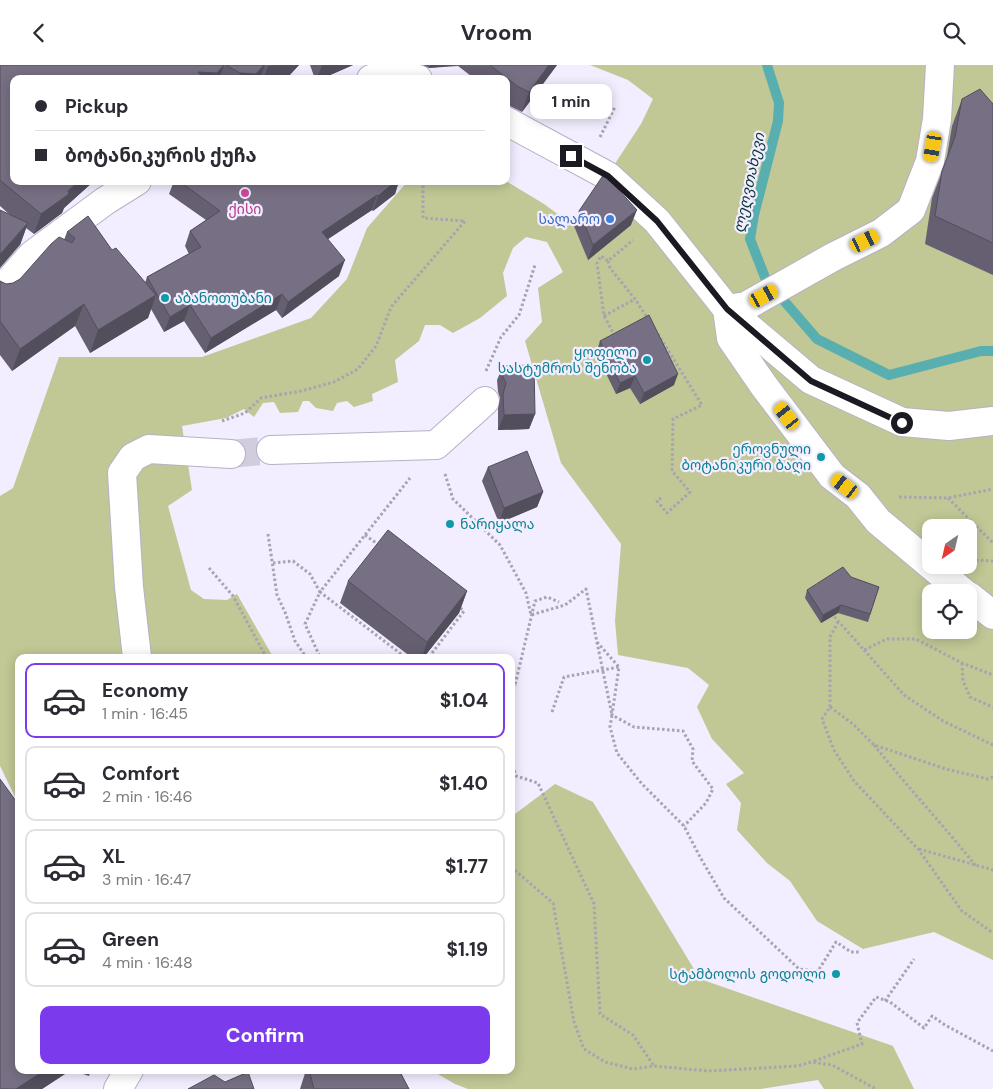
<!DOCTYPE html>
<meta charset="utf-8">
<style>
body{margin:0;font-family:"DM Sans","Noto Sans Georgian",sans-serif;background:#f7f7f7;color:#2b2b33;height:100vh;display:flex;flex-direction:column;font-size:19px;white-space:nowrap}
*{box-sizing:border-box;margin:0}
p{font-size:16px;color:#7c7c81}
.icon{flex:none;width:28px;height:28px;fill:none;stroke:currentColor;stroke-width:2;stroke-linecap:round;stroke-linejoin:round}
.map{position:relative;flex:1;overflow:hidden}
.sheet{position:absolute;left:15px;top:589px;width:500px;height:420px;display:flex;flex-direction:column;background:#fff;border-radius:10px;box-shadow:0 2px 12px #0003}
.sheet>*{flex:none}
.guide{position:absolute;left:10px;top:10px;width:500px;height:110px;border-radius:10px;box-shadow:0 2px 12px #0003;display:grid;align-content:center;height:110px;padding:0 25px;background:#fff}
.needle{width:32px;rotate:214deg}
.tools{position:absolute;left:922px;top:454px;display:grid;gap:10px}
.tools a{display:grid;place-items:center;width:55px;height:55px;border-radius:10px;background:#fff;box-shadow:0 2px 12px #0003;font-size:25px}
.end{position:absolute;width:22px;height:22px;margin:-11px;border:6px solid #1b1921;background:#fff;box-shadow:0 0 0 2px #fff}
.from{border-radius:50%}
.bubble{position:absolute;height:35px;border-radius:10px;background:#fff;box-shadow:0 2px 12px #0003;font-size:16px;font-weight:700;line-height:35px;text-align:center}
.car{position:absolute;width:15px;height:30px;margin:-15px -8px;border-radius:6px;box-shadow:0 0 4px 1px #0007;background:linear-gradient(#f5c518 24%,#345 0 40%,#f5c518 0 76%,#345 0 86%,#f5c518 0)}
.guide b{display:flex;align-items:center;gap:18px;height:48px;font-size:19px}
.guide b+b{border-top:1px solid #e1e1e2}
.guide i{width:12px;height:12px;background:#2b2b33}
ul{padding:9px 0 0;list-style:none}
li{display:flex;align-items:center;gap:15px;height:75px;margin:0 10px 8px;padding:0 15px;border:2px solid #e1e1e2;border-radius:10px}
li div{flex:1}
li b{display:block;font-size:19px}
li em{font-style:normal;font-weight:700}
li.selected{border-color:#7c3aed}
li>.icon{width:45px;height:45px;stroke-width:1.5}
.primary-button{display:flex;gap:10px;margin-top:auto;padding:10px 25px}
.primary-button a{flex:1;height:58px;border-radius:10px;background:#7c3aed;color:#fff;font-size:20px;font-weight:700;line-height:58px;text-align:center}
header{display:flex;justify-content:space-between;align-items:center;height:65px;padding:0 25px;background:#fff;font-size:22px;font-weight:700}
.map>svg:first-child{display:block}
.green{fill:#c1c895;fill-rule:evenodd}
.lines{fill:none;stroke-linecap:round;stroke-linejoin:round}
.stream{stroke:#59afaf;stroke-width:10}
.minor-tunnel{stroke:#d2cdde;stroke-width:28;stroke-dasharray:28 14;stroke-linecap:butt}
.minor-casing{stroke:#b7b1c6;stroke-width:30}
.path{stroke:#a7a3b1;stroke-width:3;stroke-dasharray:2.5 2.5;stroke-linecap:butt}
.minor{stroke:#fff;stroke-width:28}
.wall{fill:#665f71}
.shaded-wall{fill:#534e5c}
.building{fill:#776f83;stroke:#534e5c}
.route{stroke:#1b1921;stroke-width:6}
.hotel-dot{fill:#d1479c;stroke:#f2edff;stroke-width:2}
.shop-dot{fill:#3f7fe0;stroke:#f2edff;stroke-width:2}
.culture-dot{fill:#0f9aa8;stroke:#f2edff;stroke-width:2}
.labels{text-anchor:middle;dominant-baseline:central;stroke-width:4.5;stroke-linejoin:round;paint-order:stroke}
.hotel-label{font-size:14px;fill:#b23c85;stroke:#f2edff}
.shop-label{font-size:14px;fill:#366cbe;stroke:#f2edff;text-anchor:end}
.culture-label{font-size:14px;fill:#0d838f;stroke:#f2edff;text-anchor:end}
.water-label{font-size:15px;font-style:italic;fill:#0c3637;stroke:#f2edff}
</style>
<header><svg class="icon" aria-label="back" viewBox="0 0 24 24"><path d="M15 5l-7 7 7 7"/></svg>Vroom<svg class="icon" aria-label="search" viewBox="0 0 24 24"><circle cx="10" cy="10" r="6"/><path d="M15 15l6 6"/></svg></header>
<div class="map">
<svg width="993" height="1024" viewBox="0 0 993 1024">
<rect width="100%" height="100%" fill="#f2edff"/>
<g class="green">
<path d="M590 0H993V895L934 867 863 884 817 856 790 816 767 798 737 765 741 738 726 719 744 708 712 674 697 642 709 620 688 603 618 590 615 556 621 479 561 398 525 276 542 257 538 223 563 207 547 177 526 172 513 183 503 208 507 231 480 253 453 268 440 260H425L419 276 395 295 398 317 372 329 373 336 354 342 347 336 337 338 333 346 316 343 309 336H303L298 347 280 348 274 337 263 338 254 352 244 344 226 353 182 361 192 425 168 441 191 525 204 534 227 535 237 529 273 592H19V740L0 701V431L13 423 59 292H202L311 253 347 214 367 163 408 116H506L544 139 574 161 641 59 653 34 628 15ZM931 462H969V500H931ZM931 528H969V565H931Z"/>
<path d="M555 719 593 737 700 914 893 981 914 1024H824L818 1015 761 1024H468L455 1019 431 1005H511V752Z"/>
</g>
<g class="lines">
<path class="stream" d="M767 0 779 38 778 56 754 150 750 174 766 215 817 274 889 310 981 286H993"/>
<path class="minor-tunnel" d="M231 389 271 385"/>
<g class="minor-casing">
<g id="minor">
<path d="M371 14 386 9 418 14"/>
<path d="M506 56 608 111 657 156 727 244 811 315 902 357 949 361 993 356"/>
<path d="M0 226 32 190 105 136 137 116"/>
<path d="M727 244 731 273 764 321 832 411 858 431 878 456 964 528"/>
<path d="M727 244 746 241 833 192 881 168 911 145 930 96 937 54 940 0"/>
<path d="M271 385 436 380 485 336"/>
<path d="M969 531 993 550"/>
<path d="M137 592 129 522 122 408 133 392 149 384 231 389"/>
<path d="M118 1024 129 1005"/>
</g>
</g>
<g class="path">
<path d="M600 72 615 42"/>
<path d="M608 196 610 203 635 234 648 254"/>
<path d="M604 251 635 234"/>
<path d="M658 269 702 340 673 354 672 406 690 427 667 448 657 436 661 433"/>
<path d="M615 271 604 251 597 198 601 191 608 196 633 175"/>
<path d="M486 306 501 272 519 250 535 200"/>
<path d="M222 356 245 348 261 333 301 326 334 317 358 304 376 281 391 242 465 156 423 153V116"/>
<path d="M445 409 453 434 500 480 526 528 531 550 565 540 586 524 612 650 610 662 617 688 642 719 684 761 700 792 724 833 799 904 818 906 836 877 851 887H860"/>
<path d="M899 432 948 433 993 424"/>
<path d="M948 433 993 478"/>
<path d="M268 469 277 530 285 547 295 576 306 592"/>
<path d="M365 470 379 480"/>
<path d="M976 495 993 496"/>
<path d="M273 498 293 496 310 509 320 527 305 559 320 592"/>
<path d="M209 503 233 531 266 592"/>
<path d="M831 548 864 585 887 574H916L962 598 993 610"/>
<path d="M597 577 619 602 612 650 634 662 683 666 693 684 692 696 713 724 706 738 684 761"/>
<path d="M864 585 904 630 943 656 993 680"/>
<path d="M405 592 320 527 410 413"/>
<path d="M429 592 464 546 459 542"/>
<path d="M962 598 963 616 970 632 993 642"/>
<path d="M511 619 515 620 535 536 547 532 559 537"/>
<path d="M511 630 515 620"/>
<path d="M830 642V572L838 557"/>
<path d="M552 647 564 612 619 602"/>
<path d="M874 680C907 721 943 760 976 801"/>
<path d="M511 696 516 711 538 718 594 839 600 949 633 970 654 1001"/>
<path d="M993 712 988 714 946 704 874 680 853 659 830 642 822 654 834 685 854 716 918 784 962 846 993 868"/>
<path d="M919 784 993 805"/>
<path d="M511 802 553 838 574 957 584 984 605 997 633 1004 654 1001 709 1006 797 1001 811 997 832 1000 876 1024"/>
<path d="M885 936 914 894"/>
<path d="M814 996 862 979 857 958 876 932 890 937 924 963 932 951 945 960 993 986"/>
<path d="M292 1005 293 1009"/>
</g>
<use href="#minor" class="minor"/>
</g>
<g class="wall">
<path d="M0 0H299L286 14H14V116H94L64 143 62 148 34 169 26 163 20 180 10 150 0 141Z"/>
<path d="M310 0H353L321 14H315Z"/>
<path d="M423 0H557L522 47 510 41 506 38V14H475L458 1 429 3Z"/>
<path d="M962 34 993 39V210L925 179 932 133 946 97 952 61Z"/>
<path d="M174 116H399L395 129 373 146 372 145 328 174 339 211 282 253 276 245 205 288 184 256 164 267 151 244 148 253 90 288 75 261 12 306 0 290V216L6 219 13 218 20 214 64 175 67 167 112 185 145 218 147 212 189 189 185 181 190 166 206 155 169 129Z"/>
<path d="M579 146 631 160 588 195 574 161Z"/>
<path d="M600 276 674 320 640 339 630 323 616 329 596 288Z"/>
<path d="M503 301 535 349 529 364 498 365V344L500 333 498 327 497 315Z"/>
<path d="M488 402 543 427 537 442 499 458 482 416Z"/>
<path d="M851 512 879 522 868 557 838 548 821 558 805 533 807 525Z"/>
<path d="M348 516 467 526 459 548 424 592H411L340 538Z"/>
<path d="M19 1005H91L89 1011 71 1005 42 1024H0Z"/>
<path d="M306 1005H399L409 1024H300Z"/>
</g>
<g class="shaded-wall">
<path d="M224 0 219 14H195L198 7Z"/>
<path d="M265 0 260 14H238L240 8Z"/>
<path d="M275 0H299L286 14H263L268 1Z"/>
<path d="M322 0H353L321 14H317Z"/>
<path d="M430 0H458L429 3Z"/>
<path d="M549 0H557L522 47 529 27Z"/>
<path d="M79 116H94L64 143 62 148 34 169 41 149Z"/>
<path d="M396 116H399L395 129 373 146 378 131Z"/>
<path d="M377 130 372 145 316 182 322 167Z"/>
<path d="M637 145 631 160 588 195 593 180Z"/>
<path d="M28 158 20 180 0 203V189Z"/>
<path d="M345 195 339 211 282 253 288 237Z"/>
<path d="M282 229 276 245 205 288 211 273Z"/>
<path d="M156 230 148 253 90 288 98 265Z"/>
<path d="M84 239 75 261 12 306 20 284Z"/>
<path d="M190 240 184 256 164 267 170 252Z"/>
<path d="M678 309 674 320 640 339 644 328Z"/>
<path d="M635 311 630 323 616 329 620 318Z"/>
<path d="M535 349 529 364 498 365 504 350Z"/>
<path d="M543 427 537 442 499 458 504 443Z"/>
<path d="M467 526 459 548 424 592H422L427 577Z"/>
<path d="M841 540 838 548 821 558 823 550Z"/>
<path d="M45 1005H71L42 1024H16Z"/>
</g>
<g class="building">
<path d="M0 0H224L217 8 198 7 204 14H14V116H79L68 126 69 129 41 149 0 115Z"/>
<path d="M226 0H264L256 9 240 8Z"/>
<path d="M490 0H549L529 27 517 21Z"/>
<path d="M980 24 993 39V178L935 151 942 106 955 72 962 34Z"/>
<path d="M604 109 637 145 593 180 579 146Z"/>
<path d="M179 116H396L378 131 377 130 322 167 345 195 288 237 282 229 211 273 190 240 170 252 147 212 201 182 190 166 220 146Z"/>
<path d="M0 145 28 158 0 189Z"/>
<path d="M88 151 112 185 116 183 156 230 98 265 84 239 20 284 0 256V216L6 219 13 218 20 214 51 179 59 172 72 178 75 173 67 167Z"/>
<path d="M649 250 678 309 644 328 635 311 620 318 600 276Z"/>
<path d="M534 300 535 349 504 350 503 329 506 318 503 312V301Z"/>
<path d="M527 386 543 427 504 443 488 402Z"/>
<path d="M388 465 467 526 427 577 348 516Z"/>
<path d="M843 502 851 512 879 522 870 549 841 540 823 550 807 525Z"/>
<path d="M0 714 16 736 19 743V1005H45L16 1024H0Z"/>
<path d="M309 1005H399L409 1024H314Z"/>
<path d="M248 1007 254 1024H188L214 1010 225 1017Z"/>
</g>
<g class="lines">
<path class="route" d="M571 91 608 111 657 156 727 244 811 316 902 358"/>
</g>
<circle class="hotel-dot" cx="245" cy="128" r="5"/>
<circle class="shop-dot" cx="610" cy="154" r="5"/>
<g class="culture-dot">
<circle cx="165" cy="233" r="5"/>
<circle cx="647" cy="295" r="5"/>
<circle cx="821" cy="392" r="5"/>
<circle cx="450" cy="459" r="5"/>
<circle cx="836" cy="909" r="5"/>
</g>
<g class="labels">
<g class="hotel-label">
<text x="245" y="144">ქისი</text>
</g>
<g class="shop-label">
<text x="600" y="154">სალარო</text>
</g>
<g class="culture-label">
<text x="175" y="233" text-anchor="start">აბანოთუბანი</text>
<text x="637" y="287">ყოფილი<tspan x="637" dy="16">სასტუმროს შენობა</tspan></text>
<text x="811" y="384">ეროვნული<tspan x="811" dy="16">ბოტანიკური ბაღი</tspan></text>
<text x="460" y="459" text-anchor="start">ნარიყალა</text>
<text x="826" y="909">სტამბოლის გოდოლი</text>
</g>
<g class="water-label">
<text transform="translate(749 118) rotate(-78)">ლეღვთახევი</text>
</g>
</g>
</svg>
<div class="tools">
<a><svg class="needle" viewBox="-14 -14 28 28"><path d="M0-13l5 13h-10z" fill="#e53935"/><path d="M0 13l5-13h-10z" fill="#7c7c81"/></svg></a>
<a><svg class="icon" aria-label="locate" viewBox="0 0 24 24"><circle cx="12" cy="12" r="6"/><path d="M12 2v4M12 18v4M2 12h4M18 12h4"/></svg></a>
</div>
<i class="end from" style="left:902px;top:358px"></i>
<i class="end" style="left:571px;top:91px"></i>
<div class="bubble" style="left:530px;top:19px;width:82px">1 min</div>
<i class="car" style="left:933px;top:82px;rotate:190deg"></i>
<i class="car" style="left:865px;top:176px;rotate:64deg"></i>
<i class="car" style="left:764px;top:231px;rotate:61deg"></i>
<i class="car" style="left:787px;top:351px;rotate:323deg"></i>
<i class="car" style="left:845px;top:421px;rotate:308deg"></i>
<div class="guide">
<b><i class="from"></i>Pickup</b>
<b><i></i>ბოტანიკურის ქუჩა</b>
</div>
<section class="sheet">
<ul>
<li class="selected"><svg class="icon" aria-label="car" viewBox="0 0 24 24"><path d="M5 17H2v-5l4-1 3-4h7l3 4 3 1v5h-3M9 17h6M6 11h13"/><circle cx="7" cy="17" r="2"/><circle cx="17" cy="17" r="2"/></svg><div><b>Economy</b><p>1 min · 16:45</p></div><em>$1.04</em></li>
<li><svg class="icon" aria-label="car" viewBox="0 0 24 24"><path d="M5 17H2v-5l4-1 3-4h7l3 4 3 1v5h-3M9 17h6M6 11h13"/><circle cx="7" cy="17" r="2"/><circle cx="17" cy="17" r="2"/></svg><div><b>Comfort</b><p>2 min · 16:46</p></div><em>$1.40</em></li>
<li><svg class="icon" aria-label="car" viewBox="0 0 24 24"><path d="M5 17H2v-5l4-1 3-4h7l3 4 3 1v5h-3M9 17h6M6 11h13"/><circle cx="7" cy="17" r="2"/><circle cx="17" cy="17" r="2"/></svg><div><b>XL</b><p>3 min · 16:47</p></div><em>$1.77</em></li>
<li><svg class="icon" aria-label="car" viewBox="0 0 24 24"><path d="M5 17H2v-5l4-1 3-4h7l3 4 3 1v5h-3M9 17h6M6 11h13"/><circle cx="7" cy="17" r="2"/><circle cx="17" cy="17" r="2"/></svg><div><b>Green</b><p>4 min · 16:48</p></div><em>$1.19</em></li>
</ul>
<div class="primary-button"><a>Confirm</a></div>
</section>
</div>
